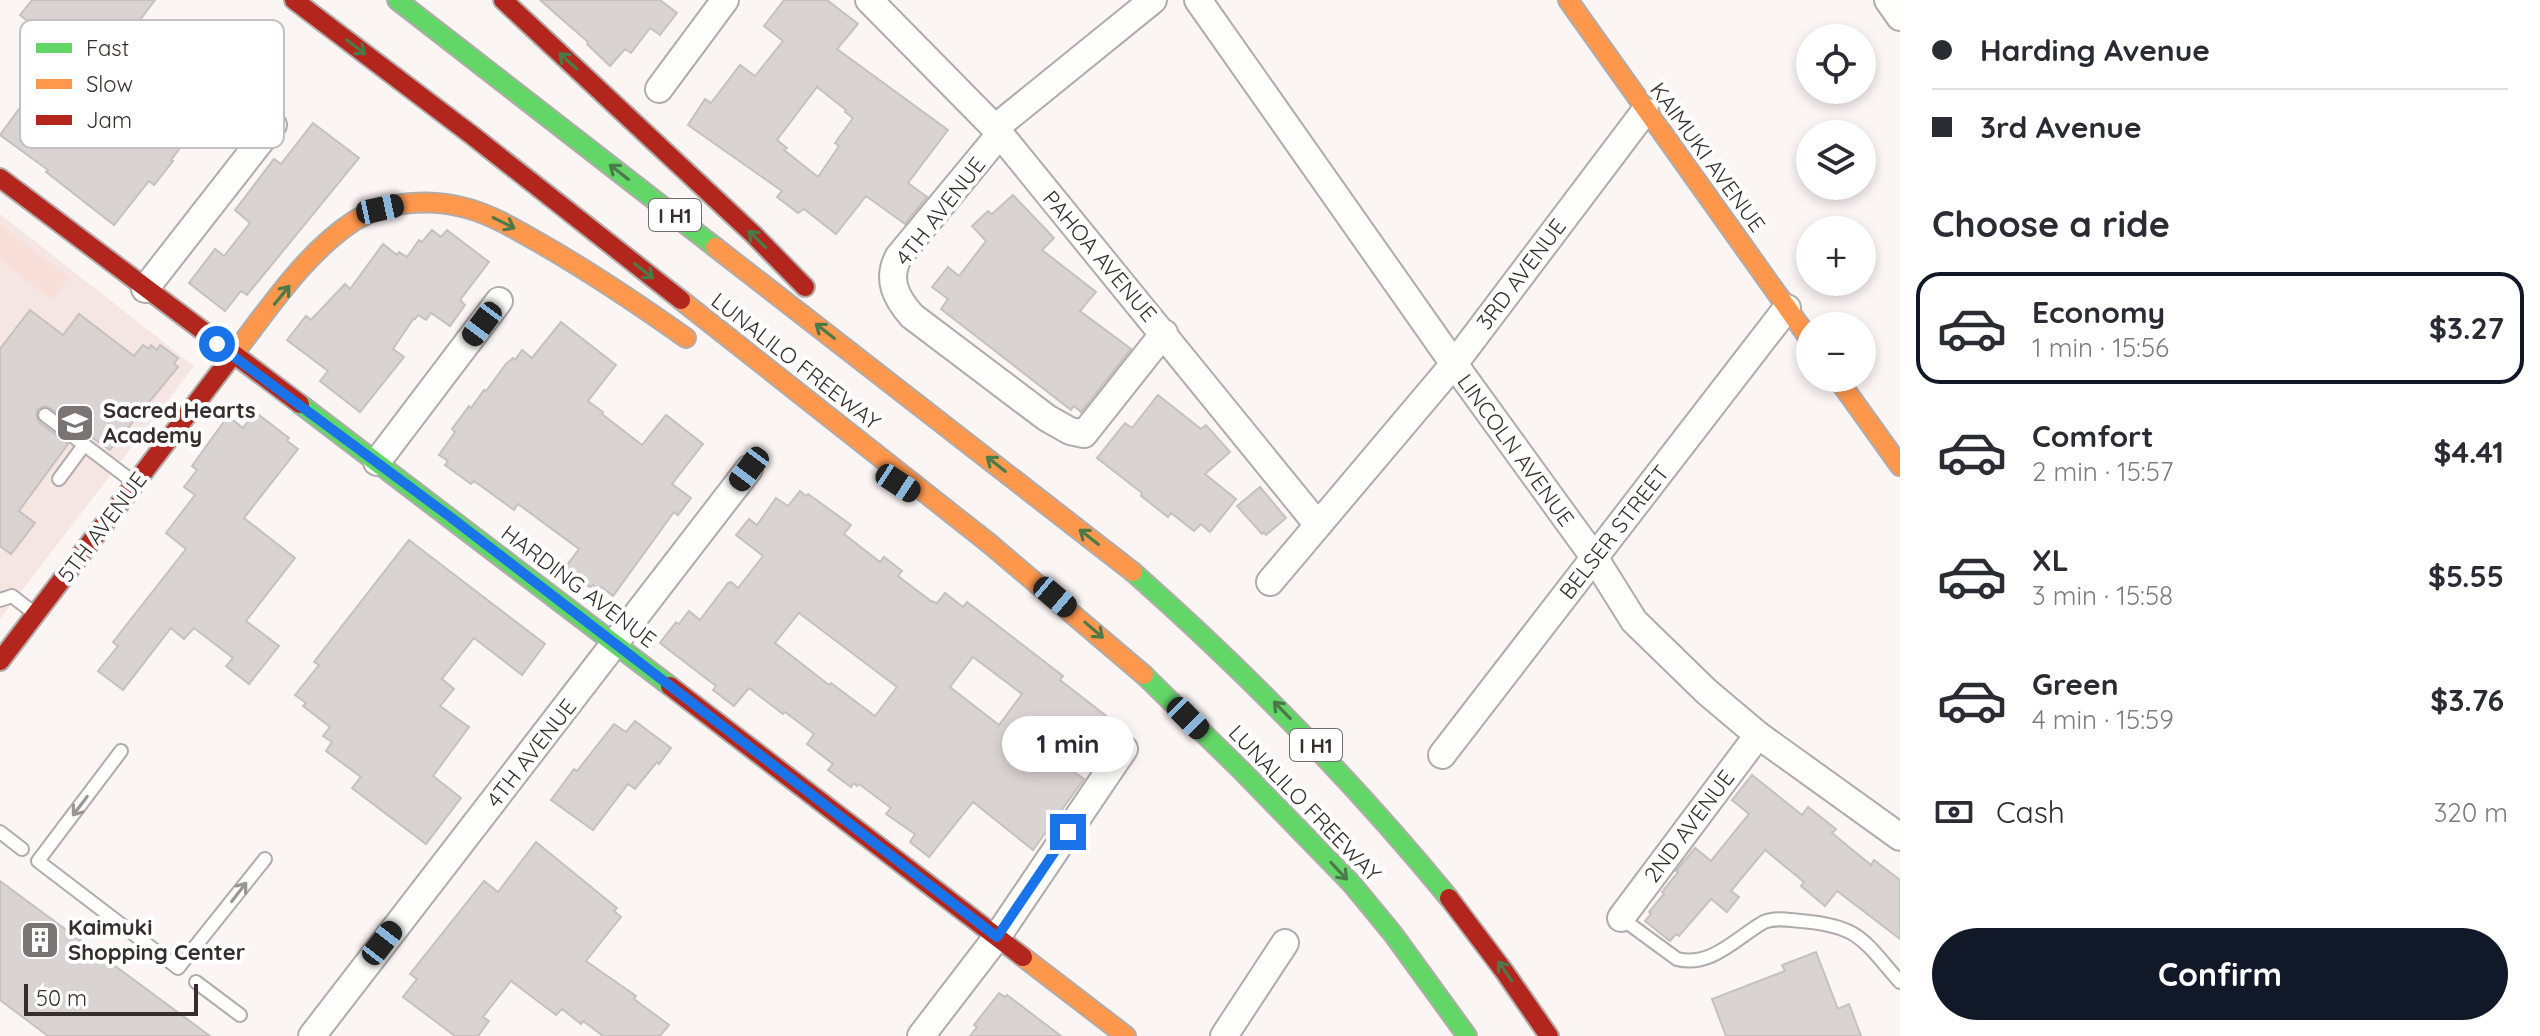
<!DOCTYPE html>
<meta charset="utf-8">
<style>
body{margin:0;font-family:Quicksand,sans-serif;background:#f7f7f7;color:#2b2b33;height:100vh;display:flex;flex-direction:column;font-size:30px;white-space:nowrap}
*{box-sizing:border-box;margin:0}
p{font-size:26px;color:#7c7c81}
.icon{flex:none;width:44px;height:44px;fill:none;stroke:currentColor;stroke-width:2;stroke-linecap:round;stroke-linejoin:round}
.map{position:relative;flex:1;overflow:hidden}
.details{display:flex;flex-direction:column;background:#fff;width:640px}
.details>*{flex:none}
.guide{display:grid;align-content:center;height:176px;padding:0 32px;background:#fff}
.buttons{position:absolute;left:1796px;top:24px;display:grid;gap:16px}
.buttons a{display:grid;place-items:center;width:80px;height:80px;border-radius:50%;background:#fff;box-shadow:0 4px 12px #0003;font-size:40px}
.scale{position:absolute;left:24px;bottom:20px;width:174px;box-sizing:border-box;padding-left:8px;border:4px solid #352e2c;border-top:0;font-size:22px;line-height:28px;white-space:nowrap;color:#352e2c;-webkit-text-stroke:6px #fff;paint-order:stroke}
.end{position:absolute;width:36px;height:36px;margin:-18px;border:10px solid #1a73e8;background:#fff;box-shadow:0 0 0 4px #fff}
.from{border-radius:50%}
.bubble{position:absolute;height:56px;border-radius:28px;background:#fff;box-shadow:0 4px 12px #0003;font-size:26px;font-weight:700;line-height:56px;text-align:center}
.car{position:absolute;width:24px;height:48px;margin:-24px -12px;border-radius:10px;box-shadow:0 0 6px 2px #0007;background:linear-gradient(#222 24%,#8ab4d8 0 40%,#222 0 76%,#8ab4d8 0 86%,#222 0)}
.guide b{display:flex;align-items:center;gap:28px;height:76px;font-size:30px}
.guide b+b{border-top:2px solid #e1e1e2}
.guide i{width:20px;height:20px;background:#2b2b33}
ul{padding:0;list-style:none}
li{display:flex;align-items:center;gap:24px;height:112px;margin:0 16px 12px;padding:0 16px;border:4px solid transparent;border-radius:24px}
li div{flex:1}
li b{display:block;font-size:30px}
li em{font-style:normal;font-weight:700}
li.on{border-color:#111827}
li>.icon{width:72px;height:72px;stroke-width:1.5}
h2{padding:0 32px;font-size:36px;line-height:96px}
.pay{display:flex;align-items:center;gap:20px;height:88px;padding:0 32px;font-size:30px}
.pay p{margin-inline-start:auto}
.cta{display:flex;gap:16px;margin-top:auto;padding:16px 32px}
.cta a{flex:1;height:92px;border-radius:48px;background:#111827;color:#fff;font-size:32px;font-weight:700;line-height:92px;text-align:center}
main{display:flex;flex:1;min-height:0}
.map>svg:first-child{display:block}
.built{fill:#f5e6e4}
.green{fill:#f9dfda}
.building{fill:#d9d3d2;stroke:#c6c0bf;stroke-width:2;fill-rule:evenodd}
.lines{fill:none;stroke-linecap:round;stroke-linejoin:round}
.lane-casing{stroke:#b1abaa;stroke-width:16}
.street-casing{stroke:#b1abaa;stroke-width:30}
.fast-casing{stroke:#b1abaa;stroke-width:22}
.slow-casing{stroke:#b1abaa;stroke-width:22}
.jam-casing{stroke:#b1abaa;stroke-width:22}
.lane{stroke:#fefefd;stroke-width:12}
.street{stroke:#fefefd;stroke-width:26}
.fast{stroke:#63d668;stroke-width:18}
.slow{stroke:#ff974d;stroke-width:18}
.jam{stroke:#b3261e;stroke-width:18}
.oneway{stroke:#4a7a47}
.oneway2{stroke:#9a9694}
.route{stroke:#1a73e8;stroke-width:10}
.labels{text-anchor:middle;dominant-baseline:central;stroke-width:8;stroke-linejoin:round;paint-order:stroke}
.shield{fill:#fff;stroke:#726d6b;stroke-width:2}
.shield-label{font-size:20px;font-weight:bold;fill:#352e2c}
.street-label{font-size:22px;fill:#352e2c;stroke:#fff}
.poi-label{font-size:22px;font-weight:bold;fill:#352e2c;stroke:#fff;text-anchor:start}
.key{fill:#fff;stroke:#c2c0c0;stroke-width:2}
.key-label{font-size:22px;fill:#352e2c}
</style>
<main>
<div class="map">
<svg width="1900" height="1036" viewBox="0 0 1900 1036">
<rect width="100%" height="100%" fill="#fbf5f4"/>
<path class="built" d="M0 214 194 366 0 619Z"/>
<path class="green" d="M0 224 69 278 52 300 0 259Z"/>
<g class="building">
<path d="M32 0H155L62 124 88 144 176 30 197 46 204 36 229 56 227 59 248 75 223 107 206 94 183 123 193 131 171 160 173 161 154 185 149 181 114 225 46 172 48 170 0 135 63 49 20 15Z"/>
<path d="M540 0H660L677 13 660 35 650 28 631 53 625 49 610 66 587 44 588 42Z"/>
<path d="M784 0H827L858 24 837 49 948 130 908 183 927 197 905 224 866 196 836 234 804 209 798 213 777 197 782 191 688 125 705 99 711 103 740 65 755 76 783 41 764 26ZM817 87 846 110 845 112 853 118 835 143 839 146 818 177 784 150 787 148 777 140Z"/>
<path d="M313 123 359 158 247 295 241 291 225 311 189 283 215 249 224 256 250 223 235 210 274 159 281 164Z"/>
<path d="M1013 195 1054 238 1042 250 1096 292 1080 311 1131 349 1081 412 1074 406 1071 410 941 309 948 299 932 287 948 267 959 276 986 241 972 226 988 211 992 214Z"/>
<path d="M432 230 441 237 447 230 489 262 460 300 465 305 450 326 431 313 426 320 418 315 415 319 414 318 393 349 404 357 360 412 320 381 328 371 287 340 306 316 311 320 345 284 350 289 383 244 397 255 399 252 407 257 419 240 422 242Z"/>
<path d="M30 310 63 335 79 314 134 356 143 345 149 349 151 345 157 350 160 345 178 358 174 364 178 367 110 450 50 408 45 406 38 409 36 415 39 422 68 444 19 511 35 523 11 554 0 546V349Z"/>
<path d="M561 322 616 365 588 401 603 412 602 414 642 445 666 415 703 444 672 484 691 498 678 515 674 512 613 596 602 587 599 590 593 585 590 587 564 569 579 549 518 504 514 510 474 481 471 484 445 465 448 461 439 455 455 432 452 429 469 406 471 408 484 390 486 391 506 364 513 358 515 360 522 350 532 358Z"/>
<path d="M1158 395 1201 429 1206 425 1230 452 1205 474 1236 499 1210 532 1201 524 1194 531 1171 513 1168 517 1141 496 1142 493 1097 458 1125 423 1132 428Z"/>
<path d="M255 412 289 438 287 441 298 449 244 518 295 558 246 621 279 646 249 684 226 666 233 658 194 628 184 639 171 628 123 690 98 671 118 646 113 642 186 549 166 533 195 495 184 487 197 470 192 466 228 416 243 428Z"/>
<path d="M1260 487 1286 518 1266 535 1264 532 1262 534 1237 506Z"/>
<path d="M800 491 806 496 808 494 851 525 844 534 880 562 884 557 902 571 898 576 931 601 937 603 945 593 963 607 967 602 1063 676 1060 680 1114 722 1074 772 1084 779 1033 850 973 802 929 857 910 842 915 834 886 814 891 808 859 784 857 786 854 783 851 787 828 770 833 764 807 744 814 734 785 712 783 714 749 688 734 706 713 690 716 686 660 643 676 622 679 624 689 611 700 620 728 583 731 582 738 588 763 556 736 535 749 519 757 525 776 498 788 506ZM799 613 897 687 875 716 831 683 829 685 775 643ZM973 657 1022 694 999 725 950 687Z"/>
<path d="M409 540 545 644 522 675 474 638 442 679 454 689 440 706 469 727 433 776 461 798 426 844 352 788 361 777 326 751 332 742 323 736 330 727 303 706 306 703 295 695 319 665 314 662Z"/>
<path d="M635 721 671 748 659 764 657 762 635 789 628 784 593 830 551 800 574 769 577 771 614 724 626 732Z"/>
<path d="M1752 775 1802 815 1808 807 1836 829 1832 833 1871 865 1874 860 1900 880V939L1837 891 1825 906 1801 886 1804 882 1765 850 1731 891 1739 897 1727 912 1711 899 1679 936 1676 934 1670 941 1645 921 1651 914 1649 912 1664 894 1662 892 1678 872 1676 871 1695 848 1711 861 1749 814 1732 800Z"/>
<path d="M536 842 617 908 614 911 621 917 586 961 636 996 634 999 669 1025 660 1036H603L583 1021 581 1024 562 1009 556 1015 511 981 483 1017 489 1021 478 1036H455L403 997 417 979 410 974 484 881 498 892Z"/>
<path d="M0 881 210 1036H48L0 1000Z"/>
<path d="M1816 952 1838 1009 1849 1004 1861 1036H1726L1712 999 1785 971 1782 965Z"/>
<path d="M999 993 1005 997 1007 995 1061 1036H970L977 1027 974 1025Z"/>
</g>
<g class="lines">
<g class="lane-casing">
<g id="lane">
<path d="M45 415 132 481"/>
<path d="M59 479 84 445"/>
<path d="M0 600 12 596 34 613"/>
<path d="M121 751 38 861 178 968 265 859"/>
<path d="M0 832 22 849"/>
<path d="M1621 918 1677 959C1711 968 1737 937 1764 922 1775 917 1789 920 1801 921 1860 926 1863 940 1900 982"/>
<path d="M196 982 240 1015"/>
</g>
</g>
<g class="street-casing">
<g id="street">
<path d="M869 0 995 128 1318 525"/>
<path d="M1198 0 1454 364 1594 557 1634 621 1707 692 1758 735 1900 837"/>
<path d="M1888 0 1900 17"/>
<path d="M659 89 725 0"/>
<path d="M995 128 1153 0"/>
<path d="M1000 134 899 256C886 279 896 298 912 316L1047 418 1070 431 1084 434 1164 333"/>
<path d="M145 289 273 125"/>
<path d="M377 462 499 301"/>
<path d="M1270 582 1454 364 1645 111"/>
<path d="M1442 755 1787 308"/>
<path d="M1621 918 1758 735"/>
<path d="M312 1036 749 469"/>
<path d="M921 1036 997 937 1124 749"/>
<path d="M1224 1036 1285 943"/>
</g>
</g>
<g class="fast-casing">
<g id="fast">
<path d="M397 0 715 247"/>
<path d="M300 404 670 686"/>
<path d="M1133 572C1247 673 1352 780 1449 898"/>
<path d="M1144 675 1243 772 1351 883 1393 934 1467 1036"/>
</g>
</g>
<g class="slow-casing">
<g id="slow">
<path d="M1568 0 1810 340"/>
<path d="M715 247 1133 572"/>
<path d="M681 300 990 544 1144 675"/>
<path d="M232 356C269 309 304 254 354 221 386 201 431 198 466 208 492 215 515 229 538 242 589 271 638 304 686 338"/>
<path d="M1837 378 1900 466"/>
<path d="M1023 957 1126 1036"/>
</g>
</g>
<g class="jam-casing">
<g id="jam">
<path d="M294 0 473 136 681 300"/>
<path d="M503 0 753 234 805 287"/>
<path d="M0 178 300 404"/>
<path d="M0 661 232 356"/>
<path d="M670 686 1023 957"/>
<path d="M1449 898 1504 971 1549 1036"/>
</g>
</g>
<use href="#lane" class="lane"/>
<use href="#street" class="street"/>
<use href="#fast" class="fast"/>
<use href="#slow" class="slow"/>
<use href="#jam" class="jam"/>
</g>
<defs><path id="oneway-shaft" d="M-6 0H5M1.5-3L5.5 0L1.5 3" fill="none" stroke-width="1.6" stroke-linecap="round" stroke-linejoin="round" transform="scale(2)"/></defs>
<g class="oneway">
<use href="#oneway-shaft" transform="translate(356 47) rotate(37)"/>
<use href="#oneway-shaft" transform="translate(568 61) rotate(-137)"/>
<use href="#oneway-shaft" transform="translate(619 172) rotate(-142)"/>
<use href="#oneway-shaft" transform="translate(504 223) rotate(27)"/>
<use href="#oneway-shaft" transform="translate(757 239) rotate(-135)"/>
<use href="#oneway-shaft" transform="translate(644 271) rotate(38)"/>
<use href="#oneway-shaft" transform="translate(282 295) rotate(-51)"/>
<use href="#oneway-shaft" transform="translate(825 331) rotate(-142)"/>
<use href="#oneway-shaft" transform="translate(996 464) rotate(-142)"/>
<use href="#oneway-shaft" transform="translate(1089 537) rotate(-142)"/>
<use href="#oneway-shaft" transform="translate(1094 630) rotate(41)"/>
<use href="#oneway-shaft" transform="translate(1282 710) rotate(-134)"/>
<use href="#oneway-shaft" transform="translate(1339 871) rotate(47)"/>
<use href="#oneway-shaft" transform="translate(1505 971) rotate(-125)"/>
</g>
<g class="oneway2">
<use href="#oneway-shaft" transform="translate(80 806) rotate(127)"/>
<use href="#oneway-shaft" transform="translate(239 892) rotate(-52)"/>
</g>
<g class="lines">
<path class="route" d="M217 344 449 516 997 937 1068 832"/>
</g>
<defs>
<g id="school-square" transform="scale(2)"><rect x="-9" y="-9" width="18" height="18" rx="4" fill="#7a7472" stroke="#fff"/><path d="M0-5L7-2L0 1L-7-2ZM-4 1L0 2.5L4 1V4Q0 6-4 4Z" fill="#fff"/></g>
<g id="building-square" transform="scale(2)"><rect x="-9" y="-9" width="18" height="18" rx="4" fill="#7a7472" stroke="#fff"/><path d="M-4-6H4V6H1V3H-1V6H-4ZM-2.5-4.3h1.7v1.8h-1.7ZM.8-4.3h1.7v1.8H.8ZM-2.5-1h1.7V.8h-1.7ZM.8-1h1.7V.8H.8Z" fill="#fff"/></g>
</defs>
<g fill-rule="evenodd">
<use href="#school-square" x="75" y="423"/>
<use href="#building-square" x="40" y="940"/>
</g>
<g class="labels">
<g class="shield">
<rect x="649" y="199" width="52" height="32" rx="6"/>
<rect x="1290" y="729" width="52" height="32" rx="6"/>
</g>
<g class="shield-label">
<text x="675" y="215">I H1</text>
<text x="1316" y="745">I H1</text>
</g>
<g class="street-label">
<text transform="translate(1708 157) rotate(54)">KAIMUKI AVENUE</text>
<text transform="translate(940 211) rotate(-52)">4TH AVENUE</text>
<text transform="translate(1100 256) rotate(50)">PAHOA AVENUE</text>
<text transform="translate(1521 274) rotate(-53)">3RD AVENUE</text>
<text transform="translate(796 361) rotate(38)">LUNALILO FREEWAY</text>
<text transform="translate(1516 450) rotate(54)">LINCOLN AVENUE</text>
<text transform="translate(102 527) rotate(-53)">5TH AVENUE</text>
<text transform="translate(1614 532) rotate(-52)">BELSER STREET</text>
<text transform="translate(579 586) rotate(37)">HARDING AVENUE</text>
<text transform="translate(531 753) rotate(-52)">4TH AVENUE</text>
<text transform="translate(1305 803) rotate(46)">LUNALILO FREEWAY</text>
<text transform="translate(1689 826) rotate(-53)">2ND AVENUE</text>
</g>
<g class="poi-label">
<text x="103" y="410">Sacred Hearts<tspan x="103" dy="25">Academy</tspan></text>
<text x="68" y="927">Kaimuki<tspan x="68" dy="25">Shopping Center</tspan></text>
</g>
</g>
<rect x="20" y="20" width="264" height="128" rx="12" class="key"/>
<rect x="36" y="43" width="36" height="10" fill="#63d668"/>
<rect x="36" y="79" width="36" height="10" fill="#ff974d"/>
<rect x="36" y="115" width="36" height="10" fill="#b3261e"/>
<g class="key-label">
<text x="86" y="56">Fast</text>
<text x="86" y="92">Slow</text>
<text x="86" y="128">Jam</text>
</g>
</svg>
<div class="buttons">
<a><svg class="icon" aria-label="locate" viewBox="0 0 24 24"><circle cx="12" cy="12" r="6"/><path d="M12 2v4M12 18v4M2 12h4M18 12h4"/></svg></a>
<a><svg class="icon" aria-label="layers" viewBox="0 0 24 24"><path d="M12 4l9 5-9 5-9-5zM3 14l9 5 9-5"/></svg></a>
<a>+</a>
<a>−</a>
</div>
<div class="scale">50 m</div>
<i class="end from" style="left:217px;top:344px"></i>
<i class="end" style="left:1068px;top:832px"></i>
<div class="bubble" style="left:1002px;top:716px;width:132px">1 min</div>
<i class="car" style="left:380px;top:209px;rotate:78deg"></i>
<i class="car" style="left:482px;top:324px;rotate:217deg"></i>
<i class="car" style="left:749px;top:469px;rotate:217deg"></i>
<i class="car" style="left:898px;top:483px;rotate:123deg"></i>
<i class="car" style="left:1055px;top:597px;rotate:130deg"></i>
<i class="car" style="left:1188px;top:718px;rotate:135deg"></i>
<i class="car" style="left:382px;top:943px;rotate:38deg"></i>
</div>
<section class="details">
<div class="guide">
<b><i class="from"></i>Harding Avenue</b>
<b><i></i>3rd Avenue</b>
</div>
<h2>Choose a ride</h2>
<ul>
<li class="on"><svg class="icon" aria-label="car" viewBox="0 0 24 24"><path d="M5 17H2v-5l4-1 3-4h7l3 4 3 1v5h-3M9 17h6M6 11h13"/><circle cx="7" cy="17" r="2"/><circle cx="17" cy="17" r="2"/></svg><div><b>Economy</b><p>1 min · 15:56</p></div><em>$3.27</em></li>
<li><svg class="icon" aria-label="car" viewBox="0 0 24 24"><path d="M5 17H2v-5l4-1 3-4h7l3 4 3 1v5h-3M9 17h6M6 11h13"/><circle cx="7" cy="17" r="2"/><circle cx="17" cy="17" r="2"/></svg><div><b>Comfort</b><p>2 min · 15:57</p></div><em>$4.41</em></li>
<li><svg class="icon" aria-label="car" viewBox="0 0 24 24"><path d="M5 17H2v-5l4-1 3-4h7l3 4 3 1v5h-3M9 17h6M6 11h13"/><circle cx="7" cy="17" r="2"/><circle cx="17" cy="17" r="2"/></svg><div><b>XL</b><p>3 min · 15:58</p></div><em>$5.55</em></li>
<li><svg class="icon" aria-label="car" viewBox="0 0 24 24"><path d="M5 17H2v-5l4-1 3-4h7l3 4 3 1v5h-3M9 17h6M6 11h13"/><circle cx="7" cy="17" r="2"/><circle cx="17" cy="17" r="2"/></svg><div><b>Green</b><p>4 min · 15:59</p></div><em>$3.76</em></li>
</ul>
<div class="pay"><svg class="icon" aria-label="cash" viewBox="0 0 24 24"><path d="M3 7h18v10H3z"/><circle cx="12" cy="12" r="2"/></svg>Cash<p>320 m</p></div>
<div class="cta"><a>Confirm</a></div>
</section>
</main>
